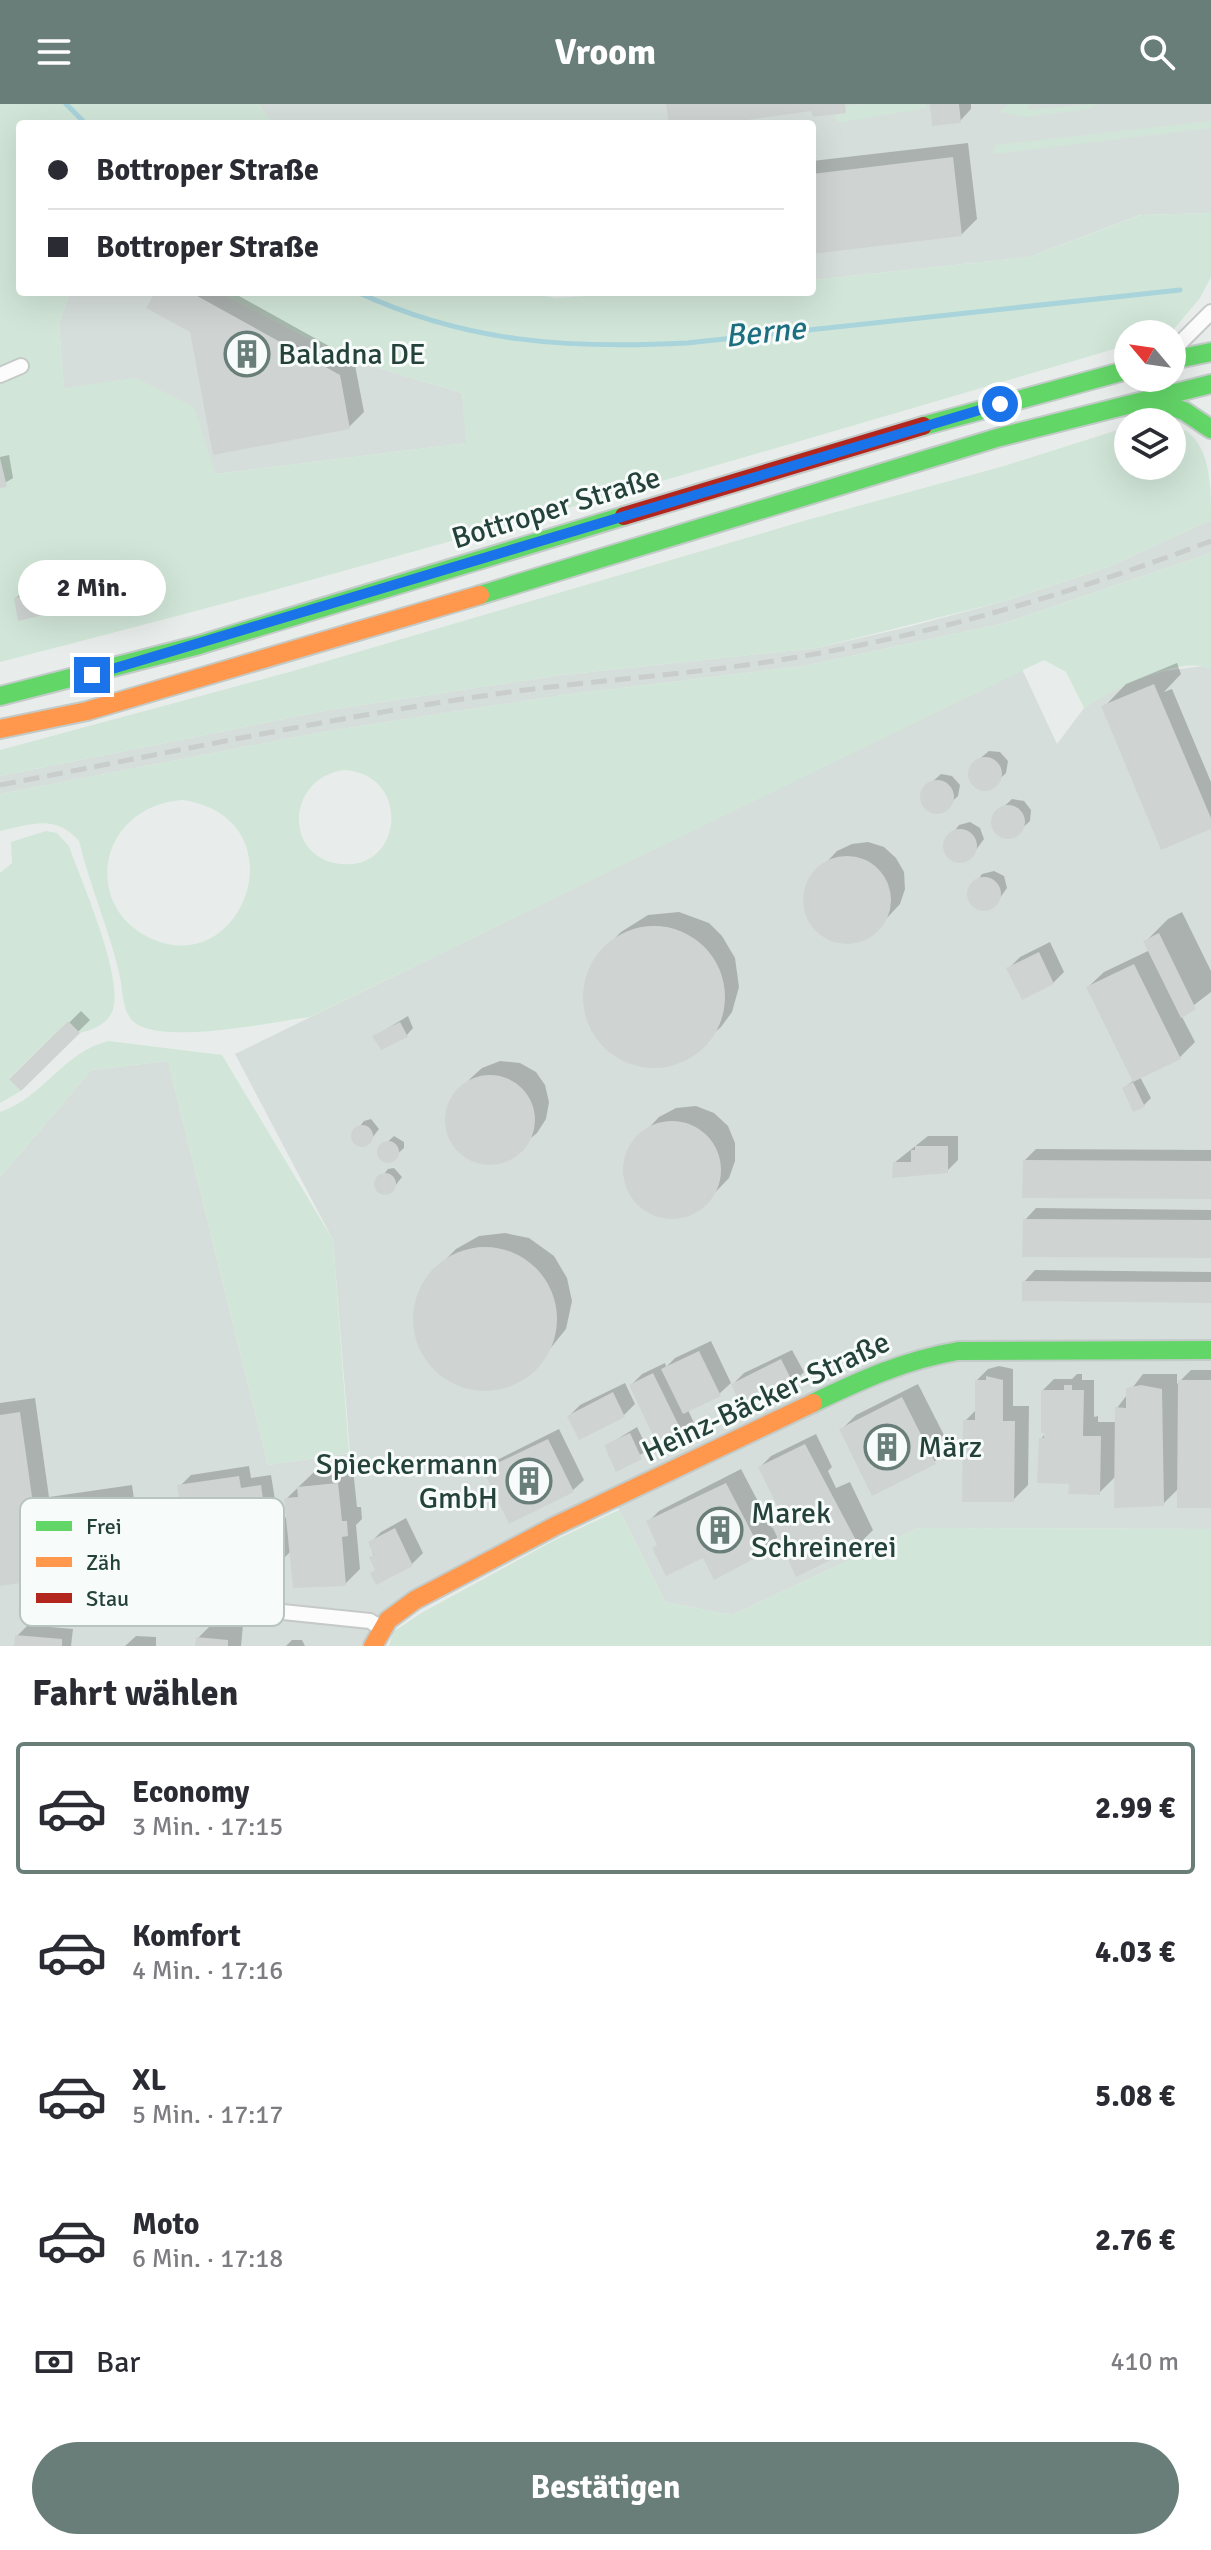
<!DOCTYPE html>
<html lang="de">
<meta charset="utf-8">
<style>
body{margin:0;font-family:Signika,sans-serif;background:#f7f7f7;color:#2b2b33;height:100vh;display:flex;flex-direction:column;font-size:30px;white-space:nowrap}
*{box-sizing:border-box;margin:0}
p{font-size:26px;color:#7c7c81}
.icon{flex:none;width:44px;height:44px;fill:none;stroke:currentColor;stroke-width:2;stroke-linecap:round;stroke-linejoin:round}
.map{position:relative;height:1542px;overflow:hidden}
.drawer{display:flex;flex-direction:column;background:#fff;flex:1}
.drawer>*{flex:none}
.guide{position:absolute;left:16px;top:16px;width:800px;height:176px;border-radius:8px;box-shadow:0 8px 32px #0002;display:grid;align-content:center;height:176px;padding:0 32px;background:#fff}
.needle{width:52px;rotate:299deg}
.tools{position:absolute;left:1114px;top:216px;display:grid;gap:16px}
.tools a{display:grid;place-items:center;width:72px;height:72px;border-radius:50%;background:#fff;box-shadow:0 8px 32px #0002;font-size:40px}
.end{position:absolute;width:36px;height:36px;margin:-18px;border:10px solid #1a73e8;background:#fff;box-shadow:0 0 0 4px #fff}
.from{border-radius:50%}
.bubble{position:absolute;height:56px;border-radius:28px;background:#fff;box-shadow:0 8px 32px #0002;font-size:26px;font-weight:700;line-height:56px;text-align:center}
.guide b{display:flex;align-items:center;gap:28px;height:76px;font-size:30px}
.guide b+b{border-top:2px solid #e1e1e2}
.guide i{width:20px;height:20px;background:#2b2b33}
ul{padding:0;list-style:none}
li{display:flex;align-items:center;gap:24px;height:132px;margin:0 16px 12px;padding:0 16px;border:4px solid transparent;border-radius:8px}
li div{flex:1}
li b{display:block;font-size:30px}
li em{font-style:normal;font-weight:700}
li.selected{border-color:#697e78}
li>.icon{width:72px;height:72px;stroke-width:1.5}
h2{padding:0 32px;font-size:36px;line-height:96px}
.pay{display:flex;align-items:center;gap:20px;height:88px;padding:0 32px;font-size:30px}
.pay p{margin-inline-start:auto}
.primary-button{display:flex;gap:16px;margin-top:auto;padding:16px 32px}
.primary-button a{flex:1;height:92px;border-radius:48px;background:#697e78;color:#fff;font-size:32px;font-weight:700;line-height:92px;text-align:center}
header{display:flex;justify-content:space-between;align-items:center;height:104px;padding:0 32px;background:#697e78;color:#fff;font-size:36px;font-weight:700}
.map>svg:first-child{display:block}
.built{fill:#d6dedb}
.green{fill:#d1e6d8;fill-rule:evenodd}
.shadow{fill:#0003}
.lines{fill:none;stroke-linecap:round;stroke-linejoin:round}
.stream{stroke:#a9d4db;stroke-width:5}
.building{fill:#cfd4d2}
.street-casing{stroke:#c5cac8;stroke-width:18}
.fast-casing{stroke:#c3cbc8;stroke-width:22}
.slow-casing{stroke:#c3cbc8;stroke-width:22}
.jam-casing{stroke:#c3cbc8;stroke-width:22}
.street{stroke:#fcfcfc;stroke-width:14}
.fast{stroke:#63d668;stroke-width:18}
.slow{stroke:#ff974d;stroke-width:18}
.jam{stroke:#b3261e;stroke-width:18}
.rail{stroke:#c9cdcc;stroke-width:5;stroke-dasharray:16 8;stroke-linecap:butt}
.route{stroke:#1a73e8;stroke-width:10}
.labels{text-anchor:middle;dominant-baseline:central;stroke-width:6;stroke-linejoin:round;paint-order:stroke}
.poi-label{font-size:30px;fill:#24423a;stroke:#f7fbf9;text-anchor:start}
.street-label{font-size:30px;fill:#24423a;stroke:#f7fbf9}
.water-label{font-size:32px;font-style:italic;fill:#1c6f80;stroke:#f7fbf9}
.key{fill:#f7fbf9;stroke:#b8c4c0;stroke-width:2}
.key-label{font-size:22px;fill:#24423a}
</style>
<header><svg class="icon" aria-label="menu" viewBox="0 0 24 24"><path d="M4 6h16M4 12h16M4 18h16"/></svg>Vroom<svg class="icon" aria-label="search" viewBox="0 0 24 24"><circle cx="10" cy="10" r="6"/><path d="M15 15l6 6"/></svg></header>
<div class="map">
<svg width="1211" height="1542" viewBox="0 0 1211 1542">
<rect width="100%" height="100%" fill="#e8edeb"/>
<g class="built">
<path d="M258 0H1211V109L1140 111 1029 153 812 176V20H273Z"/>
<path d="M70 188H218L349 255 462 289 467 339 215 370 136 274 64 285 59 220Z"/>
<path d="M1211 416V449L1001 520 804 562 563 591 328 627 0 690V672L329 606 562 571 817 544 908 523 1005 497 1108 463Z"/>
<path d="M1203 562 1211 565V1425L918 1424 732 1511 665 1498 615 1398 897 1263 939 1251 1021 1248 1022 1243 960 1242 898 1256 815 1292 414 1495 379 1519 373 1542H0V1073L91 966 168 957 268 1361 350 1349 333 1136 235 950 1022 565 1057 640 1084 604 1120 581 1164 567Z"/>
</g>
<g class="green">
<path d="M0 0H258L273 20H20V188H70L59 220 64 284 136 274 194 303 215 370 466 339 462 289 349 255 218 188H517L556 194 650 188H812V176L1029 153 1141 111 1211 109V173L1200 194 1174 225 1163 230H1128V241C753 351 379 462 0 558Z"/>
<path d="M863 0H925L926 4 837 19 836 11 846 9 845 2Z"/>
<path d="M1008 0H1028L1029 6 1096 0 1089 5 1025 13 999 8Z"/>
<path d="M1211 17V24L992 50 995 41Z"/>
<path d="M1172 320C1211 332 1211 378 1211 416L1108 463 1005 497 817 544 562 571 329 606 0 672V646L293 567 807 416 1004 362 1127 323 1128 362H1172Z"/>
<path d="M1211 449V565C1180 550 1111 587 1084 604L1066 568 1044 556 310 913C272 918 165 941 135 919 122 909 123 888 120 873 110 827 90 783 79 737 55 710 33 720 0 727V690L328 627 563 591 804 562 1001 520ZM344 666C412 670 403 767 341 760 283 754 286 674 344 666ZM183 696C304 715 242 883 146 832 130 823 117 810 111 792 95 741 134 698 183 696Z"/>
<path d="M46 727 57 729 69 742C80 775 128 880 111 910 105 921 92 926 80 929L68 917 9 974 21 987 0 999V769L12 759 11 738Z"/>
<path d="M109 937 222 951 333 1136 349 1349 268 1361 168 957 91 966 0 1073V1008C43 994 65 946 109 937Z"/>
<path d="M619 1406 665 1498 732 1511 918 1424 1211 1425V1542H389L393 1528 423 1508 553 1437Z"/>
</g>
<g class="shadow">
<path d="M932 0H971V5L960 17Z"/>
<path d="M968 39 977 115 962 130 812 148V57Z"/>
<path d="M158 188H232L354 256 364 308 349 323 191 227Z"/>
<path d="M9 351 13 374 0 382V353Z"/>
<path d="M124 475 127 491 120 498 78 500 16 494 23 487 62 480 64 491 76 489 83 483Z"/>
<path d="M1177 559 1181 570 1164 588 1172 585 1211 678V723L1104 603 1126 580Z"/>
<path d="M989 647 1000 648 1008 657 1006 669 989 685 977 683 970 674 971 662Z"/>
<path d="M941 670 952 672 960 681 958 692 941 708 929 706 922 697 923 686Z"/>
<path d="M1012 695 1024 697 1031 706 1030 717 1013 733 1001 731 994 722 995 711Z"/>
<path d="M970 718 980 724 984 735 970 754 958 757 948 751 945 740 959 721Z"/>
<path d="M868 738 884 743 896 754 904 768 905 785 900 800 873 829 859 837 842 838 827 833 814 823 807 808 805 792 810 776 837 747 852 740Z"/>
<path d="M994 767 1004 772 1007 784 994 802 982 806 972 800 969 789 982 770Z"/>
<path d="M679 808 709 819 722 832 735 854 739 883 732 908 721 923 685 954 658 962 625 955 603 939 590 917 586 885 589 869 605 844 621 828 648 811Z"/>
<path d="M1182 808 1211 867V888L1181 911 1195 938 1180 953 1140 973 1151 994 1144 1001 1124 984 1134 976 1088 883 1104 868 1150 846 1146 837 1168 815Z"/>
<path d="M1050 838 1064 868 1053 879 1009 864 1020 853Z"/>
<path d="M81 907 90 916 21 984 12 975Z"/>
<path d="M408 912 413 924 406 932H375Z"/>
<path d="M500 957 520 959 536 968 545 981 549 998 546 1015 537 1029 506 1055 476 1056 462 1049 452 1036 447 1020 448 1005 456 990 472 973 482 964Z"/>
<path d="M696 1002 714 1009 728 1022 735 1039V1057L729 1074 701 1103 686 1111 669 1113 652 1108 637 1098 628 1082 625 1059 630 1044 659 1013 676 1004Z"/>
<path d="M371 1015 379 1025 368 1039 361 1040 353 1031 364 1017Z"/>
<path d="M394 1032 404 1038V1044L390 1057 384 1056 381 1044Z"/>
<path d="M928 1032H958V1056L947 1067 894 1059Z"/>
<path d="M1036 1045 1211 1046V1093L1025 1056Z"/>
<path d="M394 1064 402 1073 391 1087 384 1089 377 1079 388 1065Z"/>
<path d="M1036 1104 1211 1106V1152L1025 1116Z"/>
<path d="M505 1129 529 1134 554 1152 567 1174 572 1197 566 1225 532 1267 511 1280 486 1285 461 1281 437 1266 421 1243 415 1218 418 1194 440 1161 456 1145 479 1132Z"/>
<path d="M1035 1166 1211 1168V1197L1024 1178Z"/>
<path d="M711 1237 731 1279 719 1290 688 1306 694 1319 683 1330 631 1281 642 1270 665 1259 666 1263 675 1254Z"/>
<path d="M792 1246 804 1268 792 1280H733L744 1269Z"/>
<path d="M999 1262 1013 1265V1302H1029L1028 1381 1013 1396 965 1317 977 1305V1276L988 1265Z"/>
<path d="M1191 1266H1211V1402L1179 1384 1163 1400 1117 1371 1099 1389 1071 1378 1041 1335 1045 1330 1043 1286 1054 1275H1072L1077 1270H1082V1276H1094V1313L1098 1312V1318H1117V1304L1143 1270H1177V1280Z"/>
<path d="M625 1279 635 1300 624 1311 580 1334 569 1312 580 1301Z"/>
<path d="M918 1280 950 1343 934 1358 841 1326 856 1311Z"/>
<path d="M35 1294 49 1393 132 1381 136 1409 121 1424 97 1428 100 1453 85 1468 0 1480V1299Z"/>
<path d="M637 1323 648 1346 617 1365 606 1342Z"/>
<path d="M559 1325 584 1376 572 1387 486 1367 497 1356Z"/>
<path d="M816 1330 832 1363 828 1367 836 1384 850 1378 873 1426 858 1441 779 1432 761 1449 703 1450 659 1440 648 1418 659 1407 741 1365 772 1424 784 1412 760 1363 771 1352Z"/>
<path d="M249 1362 251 1374 271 1371 276 1402 262 1417 288 1413 286 1395 314 1368 353 1365 357 1403H361L362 1415 356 1421 360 1465 345 1480 291 1447 274 1464 187 1439 202 1424 247 1418 244 1400 180 1382 191 1371Z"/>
<path d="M406 1414 423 1449 412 1460 377 1464 370 1439 381 1428Z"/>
<path d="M213 1519 243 1521 241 1542H198V1534Z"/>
<path d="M28 1521 73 1525 71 1542H16L17 1532Z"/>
<path d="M136 1532 156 1533V1542H125Z"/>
<path d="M292 1536H302L305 1542H286Z"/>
</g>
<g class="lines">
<g class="stream">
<path d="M66 0 86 20"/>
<path d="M357 188C467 239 568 245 687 239L1180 186"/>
</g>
</g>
<g class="building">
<path d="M666 0H845L846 9 813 13 811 7 719 20H669Z"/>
<path d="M930 0H959L961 19 932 22Z"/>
<path d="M953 53 962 132 812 150V70Z"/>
<path d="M155 188H190L340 271 350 325 213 351 190 228 146 204Z"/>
<path d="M0 354 7 383 0 384Z"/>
<path d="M117 481 121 500 77 509 76 503 18 517 14 494 55 486 57 494Z"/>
<path d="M1154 580 1211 714V725L1161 746 1101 602Z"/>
<circle cx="985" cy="670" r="17"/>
<circle cx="937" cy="693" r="17"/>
<circle cx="1008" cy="718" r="17"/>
<circle cx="960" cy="742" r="17"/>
<circle cx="847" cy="796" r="44"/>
<circle cx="984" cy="790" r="17"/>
<circle cx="654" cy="893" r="71"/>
<path d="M1159 829 1196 905 1181 914 1143 837Z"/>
<path d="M1039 848 1054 880 1022 896 1006 864Z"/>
<path d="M1134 860 1181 955 1133 978 1086 883Z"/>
<path d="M68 917 80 929 21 987 9 975Z"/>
<path d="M400 918 408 933 381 946 372 932Z"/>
<circle cx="490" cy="1016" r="45"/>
<path d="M1133 978 1145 1003 1133 1008 1122 984Z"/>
<circle cx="672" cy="1066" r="49"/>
<circle cx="362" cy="1032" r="11"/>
<circle cx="388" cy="1048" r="11"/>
<path d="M915 1042H948V1069L892 1074 893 1058H911V1046H915Z"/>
<path d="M1023 1056 1211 1057V1095L1022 1094Z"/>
<circle cx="385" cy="1080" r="11"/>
<path d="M1023 1115 1211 1116V1154L1022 1153Z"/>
<circle cx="485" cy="1215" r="72"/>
<path d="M1022 1177 1211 1178V1199L1022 1197Z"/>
<path d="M699 1247 721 1292 683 1310 661 1265Z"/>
<path d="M781 1255 794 1281 743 1306 731 1280Z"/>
<path d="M653 1269 684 1332 659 1344 629 1281Z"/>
<path d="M986 1272 1003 1276V1317H1015L1014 1398H962L963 1316H975V1276H986Z"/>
<path d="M1178 1276H1211V1404H1177Z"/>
<path d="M1064 1281H1072V1286H1084L1083 1332H1101L1100 1391 1068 1390 1069 1380 1037 1379 1039 1334H1044V1329H1041V1286H1064Z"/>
<path d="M1141 1281 1162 1285 1164 1402 1114 1404 1115 1303 1126 1304V1284Z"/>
<path d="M613 1288 625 1313 579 1336 567 1312Z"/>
<path d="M902 1293 936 1360 872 1392 839 1325Z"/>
<path d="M20 1308 34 1407 117 1395 122 1426 80 1428 86 1470 0 1482V1311Z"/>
<path d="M630 1329 642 1355 616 1368 604 1341Z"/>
<path d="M548 1335 574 1388 509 1420 483 1366Z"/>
<path d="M805 1340 859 1442 796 1473 772 1422 784 1416 758 1363Z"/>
<path d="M239 1372 241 1384 261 1381 266 1415 245 1419 242 1402 182 1411 177 1381Z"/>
<path d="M338 1379 342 1417H347L348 1432 342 1433 346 1482 293 1484 284 1394 298 1393 297 1383Z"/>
<path d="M726 1379 763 1450 714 1476 703 1454 666 1472 652 1444 657 1441 646 1417Z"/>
<path d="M395 1424 413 1462 376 1481 370 1469 375 1466 369 1453 374 1451 368 1438Z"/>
<path d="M15 1531 62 1535V1542H14Z"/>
<path d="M196 1533 228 1536V1542H195Z"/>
</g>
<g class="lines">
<g class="street-casing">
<g id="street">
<path d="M1172 247 1211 208"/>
<path d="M0 271 21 262"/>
<path d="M159 1433C162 1458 160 1485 185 1498L370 1517 381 1524"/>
</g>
</g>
<g class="fast-casing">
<g id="fast">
<path d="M1172 256 1211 248"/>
<path d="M1148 295 1184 307 1211 325"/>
<path d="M923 322 1128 266"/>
<path d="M480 491 1000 333 1211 280"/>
<path d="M0 592 199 541 624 412"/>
<path d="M813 1299C861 1276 905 1256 958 1247L1211 1246"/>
</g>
</g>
<g class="slow-casing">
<g id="slow">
<path d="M0 625 87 607 480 491"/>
<path d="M373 1542 388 1516 415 1496 557 1421 813 1299"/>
</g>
</g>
<g class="jam-casing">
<path id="jam" d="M624 412 923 322"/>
</g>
<use href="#street" class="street"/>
<use href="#fast" class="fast"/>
<use href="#slow" class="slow"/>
<use href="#jam" class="jam"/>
<path class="rail" d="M0 681C163 650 325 615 489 591 590 576 692 571 792 554 935 530 1076 488 1211 437"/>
</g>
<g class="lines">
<path class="route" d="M92 571 1000 300"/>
</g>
<defs>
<g id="building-ring" transform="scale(2.3)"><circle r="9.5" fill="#f7fbf9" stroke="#697e78" stroke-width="1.5"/><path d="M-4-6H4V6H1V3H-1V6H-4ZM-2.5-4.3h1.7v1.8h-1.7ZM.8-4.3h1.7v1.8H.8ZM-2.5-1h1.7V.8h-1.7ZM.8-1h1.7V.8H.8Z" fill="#697e78"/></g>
</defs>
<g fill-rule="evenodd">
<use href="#building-ring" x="247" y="250"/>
<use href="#building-ring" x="887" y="1343"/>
<use href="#building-ring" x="529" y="1377"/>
<use href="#building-ring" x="720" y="1426"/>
</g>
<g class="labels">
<g class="poi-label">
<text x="278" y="250">Baladna DE</text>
<text x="918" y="1343">März</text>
<text x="498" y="1360" text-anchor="end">Spieckermann<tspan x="498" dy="34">GmbH</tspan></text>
<text x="751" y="1409">Marek<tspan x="751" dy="34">Schreinerei</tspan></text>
</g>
<g class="street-label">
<text transform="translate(556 404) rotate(-17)">Bottroper Straße</text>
<text transform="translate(766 1293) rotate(-25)">Heinz-Bäcker-Straße</text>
</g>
<g class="water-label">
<text transform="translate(765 228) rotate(-6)">Berne</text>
</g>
</g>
<rect x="20" y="1394" width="264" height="128" rx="12" class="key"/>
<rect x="36" y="1417" width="36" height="10" fill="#63d668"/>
<rect x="36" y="1453" width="36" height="10" fill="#ff974d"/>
<rect x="36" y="1489" width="36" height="10" fill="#b3261e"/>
<g class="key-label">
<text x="86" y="1430">Frei</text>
<text x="86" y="1466">Zäh</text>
<text x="86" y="1502">Stau</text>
</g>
</svg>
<div class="tools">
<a><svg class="needle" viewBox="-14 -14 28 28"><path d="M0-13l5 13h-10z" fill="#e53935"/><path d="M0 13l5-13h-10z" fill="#7c7c81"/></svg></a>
<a><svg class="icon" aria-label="layers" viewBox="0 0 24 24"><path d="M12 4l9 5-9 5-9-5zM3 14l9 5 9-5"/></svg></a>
</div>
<i class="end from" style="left:1000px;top:300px"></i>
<i class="end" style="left:92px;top:571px"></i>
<div class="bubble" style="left:18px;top:456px;width:148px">2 Min.</div>
<div class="guide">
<b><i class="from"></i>Bottroper Straße</b>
<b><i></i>Bottroper Straße</b>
</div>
</div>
<section class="drawer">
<h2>Fahrt wählen</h2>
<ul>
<li class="selected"><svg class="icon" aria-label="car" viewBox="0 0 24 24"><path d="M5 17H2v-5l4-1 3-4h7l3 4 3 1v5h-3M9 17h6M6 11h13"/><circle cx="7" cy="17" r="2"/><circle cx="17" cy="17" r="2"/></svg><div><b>Economy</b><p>3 Min. · 17:15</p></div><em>2.99 €</em></li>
<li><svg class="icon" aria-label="car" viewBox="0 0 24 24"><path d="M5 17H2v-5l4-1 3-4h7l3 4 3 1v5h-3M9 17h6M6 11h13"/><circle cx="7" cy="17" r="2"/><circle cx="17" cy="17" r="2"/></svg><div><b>Komfort</b><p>4 Min. · 17:16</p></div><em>4.03 €</em></li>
<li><svg class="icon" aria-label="car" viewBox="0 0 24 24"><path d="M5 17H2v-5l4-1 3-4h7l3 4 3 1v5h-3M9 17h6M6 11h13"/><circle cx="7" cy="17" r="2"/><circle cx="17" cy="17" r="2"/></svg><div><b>XL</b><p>5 Min. · 17:17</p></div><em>5.08 €</em></li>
<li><svg class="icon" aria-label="car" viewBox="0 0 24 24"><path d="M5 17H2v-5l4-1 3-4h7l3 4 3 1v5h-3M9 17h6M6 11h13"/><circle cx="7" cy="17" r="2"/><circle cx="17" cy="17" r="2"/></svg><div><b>Moto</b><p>6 Min. · 17:18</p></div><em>2.76 €</em></li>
</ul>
<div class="pay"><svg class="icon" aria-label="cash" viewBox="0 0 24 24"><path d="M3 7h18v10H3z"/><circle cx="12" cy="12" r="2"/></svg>Bar<p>410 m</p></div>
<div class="primary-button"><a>Bestätigen</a></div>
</section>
